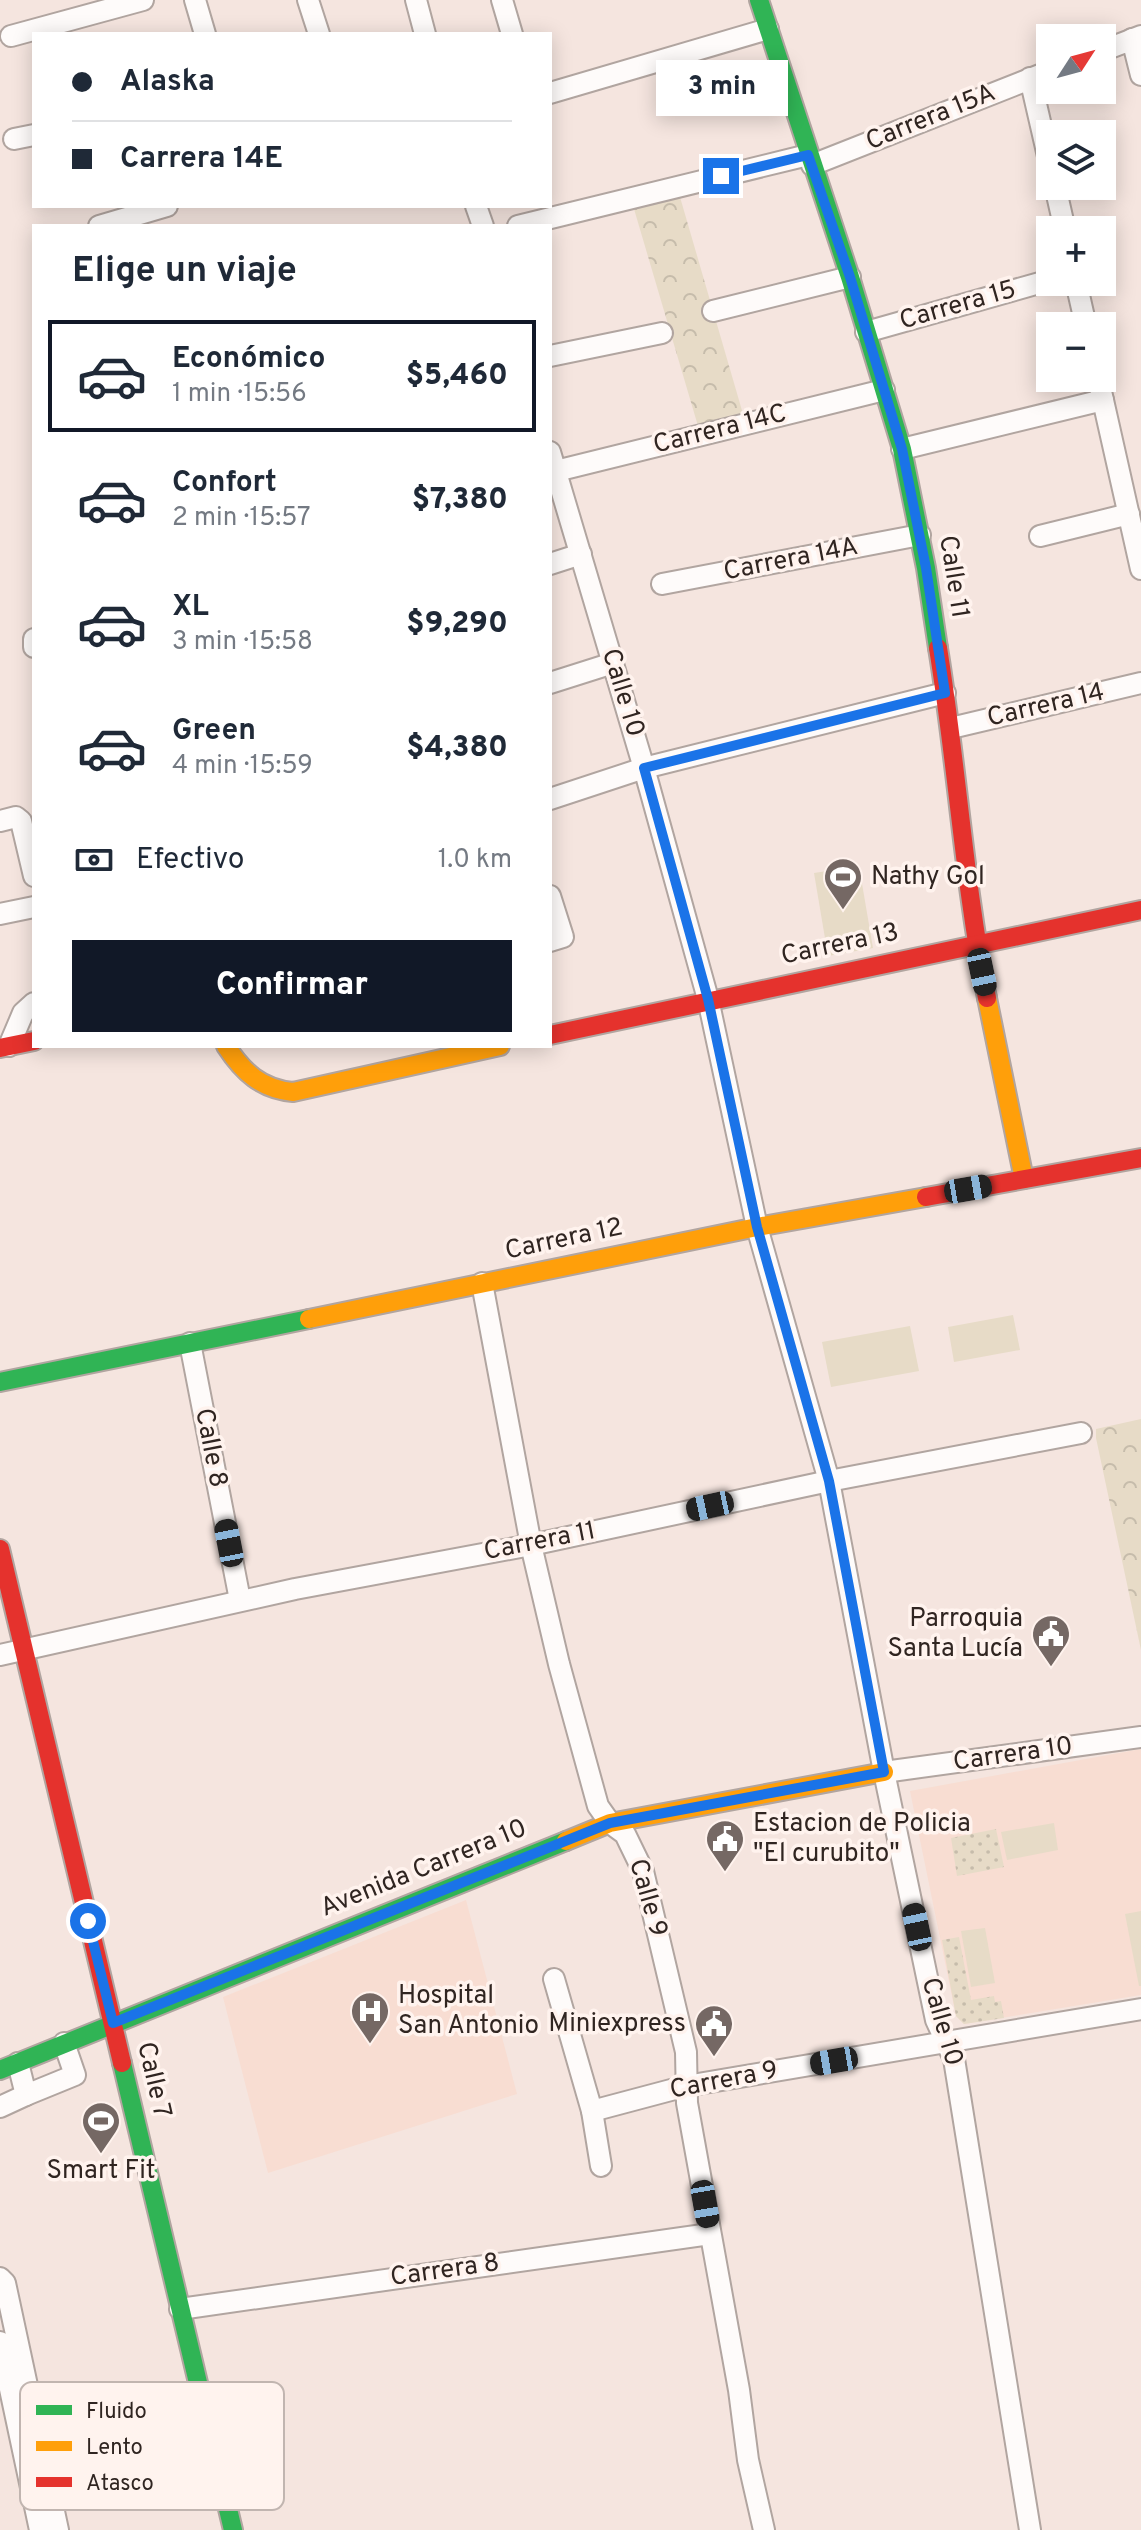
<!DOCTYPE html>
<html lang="es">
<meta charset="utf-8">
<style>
body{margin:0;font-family:Overpass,sans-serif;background:#f6f6f7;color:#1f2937;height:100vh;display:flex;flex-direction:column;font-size:30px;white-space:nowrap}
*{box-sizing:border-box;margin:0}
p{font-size:26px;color:#747a83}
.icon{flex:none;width:44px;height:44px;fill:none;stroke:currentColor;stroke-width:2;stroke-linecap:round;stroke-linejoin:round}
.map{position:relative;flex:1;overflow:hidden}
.details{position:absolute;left:32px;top:224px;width:520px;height:824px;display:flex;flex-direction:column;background:#fff;border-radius:0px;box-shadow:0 4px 20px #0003}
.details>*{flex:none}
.banner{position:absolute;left:32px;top:32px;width:520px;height:176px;border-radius:0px;box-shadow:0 4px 20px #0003;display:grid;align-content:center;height:176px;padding:0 40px;background:#fff}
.needle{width:52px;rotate:54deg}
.buttons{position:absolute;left:1036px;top:24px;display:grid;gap:16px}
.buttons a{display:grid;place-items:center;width:80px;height:80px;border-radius:0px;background:#fff;box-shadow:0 4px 20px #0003;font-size:40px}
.end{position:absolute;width:36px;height:36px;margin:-18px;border:10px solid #1a73e8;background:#fff;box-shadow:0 0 0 4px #fff}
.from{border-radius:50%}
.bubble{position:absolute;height:56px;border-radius:0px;background:#fff;box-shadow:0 4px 20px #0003;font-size:26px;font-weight:800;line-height:56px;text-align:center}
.car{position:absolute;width:24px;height:48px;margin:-24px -12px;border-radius:10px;box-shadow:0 0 6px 2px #0007;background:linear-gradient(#222 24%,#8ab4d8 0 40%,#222 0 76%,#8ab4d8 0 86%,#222 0)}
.banner b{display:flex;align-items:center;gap:28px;height:76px;font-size:30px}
.banner b+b{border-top:2px solid #e0e1e3}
.banner i{width:20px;height:20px;background:#1f2937}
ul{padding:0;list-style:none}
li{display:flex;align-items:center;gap:24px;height:112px;margin:0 16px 12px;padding:0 24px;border:4px solid transparent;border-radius:0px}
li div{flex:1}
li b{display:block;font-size:30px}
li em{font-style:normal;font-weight:800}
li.on{border-color:#111827}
li>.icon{width:72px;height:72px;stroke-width:1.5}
h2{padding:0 40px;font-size:36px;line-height:96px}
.pay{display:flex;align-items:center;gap:20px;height:88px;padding:0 40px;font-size:30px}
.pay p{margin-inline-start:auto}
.button{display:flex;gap:16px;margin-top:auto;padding:16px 40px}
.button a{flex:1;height:92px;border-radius:0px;background:#111827;color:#fff;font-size:32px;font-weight:800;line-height:92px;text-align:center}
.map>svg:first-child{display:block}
.built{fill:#f8ddd2}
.grass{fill:url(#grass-dots)}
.park{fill:url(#park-crowns)}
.pitch{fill:#e7dbc7}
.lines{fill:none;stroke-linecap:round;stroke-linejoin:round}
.street-casing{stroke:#b1a5a0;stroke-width:24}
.fast-casing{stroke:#b1a5a0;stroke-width:22}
.slow-casing{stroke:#b1a5a0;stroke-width:22}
.jam-casing{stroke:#b1a5a0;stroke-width:22}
.street{stroke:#fefbfa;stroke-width:20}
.fast{stroke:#30b455;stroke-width:18}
.slow{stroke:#ff9f0a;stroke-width:18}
.jam{stroke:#e5322d;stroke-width:18}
.route{stroke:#1a73e8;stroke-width:10}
.labels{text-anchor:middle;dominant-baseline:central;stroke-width:7;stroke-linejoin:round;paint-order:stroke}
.street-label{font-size:26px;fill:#302521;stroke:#fff3ee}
.poi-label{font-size:26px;fill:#302521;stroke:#fff3ee;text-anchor:start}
.key{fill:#fff3ee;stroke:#c1b5b0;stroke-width:2}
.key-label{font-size:22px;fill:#302521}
</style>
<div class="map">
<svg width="1141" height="2530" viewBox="0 0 1141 2530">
<defs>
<pattern id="grass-dots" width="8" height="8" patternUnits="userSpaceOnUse" patternTransform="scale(2)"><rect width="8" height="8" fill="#e7dbc7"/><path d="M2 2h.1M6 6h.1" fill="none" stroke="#c6bcab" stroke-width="1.8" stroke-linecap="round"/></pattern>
<pattern id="park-crowns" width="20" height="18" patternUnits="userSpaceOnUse" patternTransform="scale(2)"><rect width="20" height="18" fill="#e7dbc7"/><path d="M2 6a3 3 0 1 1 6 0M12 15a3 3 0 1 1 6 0" fill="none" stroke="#c6bcab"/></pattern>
</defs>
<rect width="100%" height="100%" fill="#f5e5df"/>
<g class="built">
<path d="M1141 1749V1995L964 2024 956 2016 910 1791Z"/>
<path d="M466 1900 517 2094 268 2173 223 1997Z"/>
</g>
<g class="grass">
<path d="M996 1829 1004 1867 957 1876 951 1838Z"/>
<path d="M959 1937 971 2000 994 1996 995 2002 1001 2001 1004 2018 964 2024 956 2016 942 1940Z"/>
</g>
<g class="park">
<path d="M680 197 743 414 698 426 634 209Z"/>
<path d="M1141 1419V1650L1096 1438V1429Z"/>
</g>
<g class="pitch">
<path d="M859 866 873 948 828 956 814 873Z"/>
<path d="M1013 1315 1020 1350 954 1362 948 1327Z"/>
<path d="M910 1326 919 1371 831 1387 822 1342Z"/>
<path d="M1054 1823 1058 1850 1007 1860 1001 1832Z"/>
<path d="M1141 1911V1986H1139L1125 1914Z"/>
<path d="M985 1928 995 1983 971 1987 961 1931Z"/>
</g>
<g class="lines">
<g class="street-casing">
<g id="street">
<path d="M195 0 205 34"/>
<path d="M308 0 319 34"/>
<path d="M416 0 425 34"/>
<path d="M502 0 512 34"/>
<path d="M11 36 143 0"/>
<path d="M1132 39 1141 75"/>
<path d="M1102 51 1141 36"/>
<path d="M1030 78 1050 165"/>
<path d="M550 93 768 29"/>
<path d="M14 139 34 135"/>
<path d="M812 165 1050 71"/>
<path d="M1055 186 1065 230"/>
<path d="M476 206 483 226"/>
<path d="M99 226 167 206"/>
<path d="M518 226 808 155"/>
<path d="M1076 282 1086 326"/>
<path d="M713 311 850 277"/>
<path d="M866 332 1050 280"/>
<path d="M550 356 662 333"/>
<path d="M1098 378 1141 569"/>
<path d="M902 449 1103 400"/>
<path d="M550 452 644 768 708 999 757 1227 829 1481 884 1772 936 2020 954 2059 1030 2530"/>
<path d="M556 471 884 390"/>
<path d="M1040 536 1129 514"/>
<path d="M550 564 581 554"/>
<path d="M662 584 920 535"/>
<path d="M34 639V647"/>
<path d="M550 683 613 663"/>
<path d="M951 728 1141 683"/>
<path d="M550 799 644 768 945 693"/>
<path d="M0 821 16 817 21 821 34 876"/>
<path d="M550 896 563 937 550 941"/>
<path d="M0 914 34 907"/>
<path d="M9 1046 23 1013 34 1003"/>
<path d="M482 1283 531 1545 559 1664 598 1806 610 1823 625 1834 643 1871 686 2052 687 2103 739 2390 748 2460 764 2530"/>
<path d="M190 1343 240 1600"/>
<path d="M0 1655 295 1589 531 1545 829 1481 1081 1433"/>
<path d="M884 1772 1141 1737"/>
<path d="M554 1979 592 2111 601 2166"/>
<path d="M18 2063 26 2095 75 2075 64 2043"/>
<path d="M0 2107 26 2095"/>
<path d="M592 2111 686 2086 1141 2009"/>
<path d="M0 2278 5 2283 58 2530"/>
<path d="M180 2309 710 2234"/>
<path d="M0 2342 40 2530"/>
</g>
</g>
<g class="fast-casing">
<g id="fast">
<path d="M759 0 850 277 902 449 926 568 938 648"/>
<path d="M0 1382 309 1319"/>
<path d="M122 2063 233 2530"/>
<path d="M0 2070 566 1841"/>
</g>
</g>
<g class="slow-casing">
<g id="slow">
<path d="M987 998 1024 1179"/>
<path d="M226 1046C243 1072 261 1089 293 1092L500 1046"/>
<path d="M309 1319 757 1227 926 1197"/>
<path d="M566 1841 610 1823 884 1772"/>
</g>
</g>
<g class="jam-casing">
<g id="jam">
<path d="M938 648C957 764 964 883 987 998"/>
<path d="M550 1035 1141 910"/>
<path d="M0 1048 34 1041"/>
<path d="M926 1197 1141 1158"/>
<path d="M0 1549 122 2063"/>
</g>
</g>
<use href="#street" class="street"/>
<use href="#fast" class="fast"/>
<use href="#slow" class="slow"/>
<use href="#jam" class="jam"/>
</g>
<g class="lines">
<path class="route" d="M88 1921 113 2023 610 1823 884 1772 829 1481 757 1227 708 999 644 768 945 693 926 568 902 449 850 277 808 155 721 176"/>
</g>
<defs>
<g id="stadium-pin" transform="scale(2)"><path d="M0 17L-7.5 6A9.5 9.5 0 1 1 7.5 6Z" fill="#756864" stroke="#fff3ee"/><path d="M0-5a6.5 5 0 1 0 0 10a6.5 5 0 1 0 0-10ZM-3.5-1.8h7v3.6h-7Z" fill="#fff"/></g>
<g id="civic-pin" transform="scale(2)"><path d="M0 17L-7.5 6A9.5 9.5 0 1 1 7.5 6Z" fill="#756864" stroke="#fff3ee"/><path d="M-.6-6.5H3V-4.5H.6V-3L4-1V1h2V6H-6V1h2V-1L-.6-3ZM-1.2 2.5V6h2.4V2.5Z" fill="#fff"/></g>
<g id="hospital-pin" transform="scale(2)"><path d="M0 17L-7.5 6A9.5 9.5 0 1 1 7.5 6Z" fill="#756864" stroke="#fff3ee"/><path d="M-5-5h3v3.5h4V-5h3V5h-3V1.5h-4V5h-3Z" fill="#fff"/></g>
</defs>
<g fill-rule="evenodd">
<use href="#stadium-pin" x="843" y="877"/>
<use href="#civic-pin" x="1051" y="1634"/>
<use href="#civic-pin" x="725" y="1839"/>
<use href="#hospital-pin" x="370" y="2011"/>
<use href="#civic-pin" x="714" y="2024"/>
<use href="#stadium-pin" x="101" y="2121"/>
</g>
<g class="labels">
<g class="street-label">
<text transform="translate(931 118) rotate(-22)">Carrera 15A</text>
<text transform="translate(958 306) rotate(-16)">Carrera 15</text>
<text transform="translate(720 430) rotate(-14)">Carrera 14C</text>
<text transform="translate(791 560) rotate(-11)">Carrera 14A</text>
<text transform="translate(953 577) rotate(81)">Calle 11</text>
<text transform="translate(622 693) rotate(73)">Calle 10</text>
<text transform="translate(1046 706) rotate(-13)">Carrera 14</text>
<text transform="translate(840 945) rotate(-12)">Carrera 13</text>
<text transform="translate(564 1240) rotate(-12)">Carrera 12</text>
<text transform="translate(210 1448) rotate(79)">Calle 8</text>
<text transform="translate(540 1542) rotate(-11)">Carrera 11</text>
<text transform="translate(1013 1755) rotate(-8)">Carrera 10</text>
<text transform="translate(424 1869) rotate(-22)">Avenida Carrera 10</text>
<text transform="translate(647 1898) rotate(74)">Calle 9</text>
<text transform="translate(941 2022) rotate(74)">Calle 10</text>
<text transform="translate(153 2080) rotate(77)">Calle 7</text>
<text transform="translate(724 2081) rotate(-11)">Carrera 9</text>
<text transform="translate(445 2271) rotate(-8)">Carrera 8</text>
</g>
<g class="poi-label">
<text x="871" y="877">Nathy Gol</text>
<text x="1023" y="1619" text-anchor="end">Parroquia<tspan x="1023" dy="30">Santa Lucía</tspan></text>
<text x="753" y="1824">Estacion de Policia<tspan x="753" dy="30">"El curubito"</tspan></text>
<text x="398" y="1996">Hospital<tspan x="398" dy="30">San Antonio</tspan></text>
<text x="686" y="2024" text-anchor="end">Miniexpress</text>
<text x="101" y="2171" text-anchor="middle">Smart Fit</text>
</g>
</g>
<rect x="20" y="2382" width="264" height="128" rx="12" class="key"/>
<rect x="36" y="2405" width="36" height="10" fill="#30b455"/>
<rect x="36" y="2441" width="36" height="10" fill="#ff9f0a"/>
<rect x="36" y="2477" width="36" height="10" fill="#e5322d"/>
<g class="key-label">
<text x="86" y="2418">Fluido</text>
<text x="86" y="2454">Lento</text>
<text x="86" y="2490">Atasco</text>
</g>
</svg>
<div class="buttons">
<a><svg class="needle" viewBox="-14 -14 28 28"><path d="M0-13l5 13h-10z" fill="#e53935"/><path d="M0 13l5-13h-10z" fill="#747a83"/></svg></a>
<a><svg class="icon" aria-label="layers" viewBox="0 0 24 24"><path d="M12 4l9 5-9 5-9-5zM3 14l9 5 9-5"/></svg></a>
<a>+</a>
<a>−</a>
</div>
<i class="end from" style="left:88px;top:1921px"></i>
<i class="end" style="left:721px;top:176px"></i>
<div class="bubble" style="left:656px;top:60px;width:132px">3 min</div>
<i class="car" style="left:982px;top:972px;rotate:168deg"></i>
<i class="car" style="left:968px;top:1189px;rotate:80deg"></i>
<i class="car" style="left:710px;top:1506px;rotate:258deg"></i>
<i class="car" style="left:229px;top:1543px;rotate:349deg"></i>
<i class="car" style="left:917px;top:1927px;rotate:348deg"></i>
<i class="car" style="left:834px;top:2061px;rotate:260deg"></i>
<i class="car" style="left:705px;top:2204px;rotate:170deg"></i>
<div class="banner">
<b><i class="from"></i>Alaska</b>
<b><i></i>Carrera 14E</b>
</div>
<section class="details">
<h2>Elige un viaje</h2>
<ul>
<li class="on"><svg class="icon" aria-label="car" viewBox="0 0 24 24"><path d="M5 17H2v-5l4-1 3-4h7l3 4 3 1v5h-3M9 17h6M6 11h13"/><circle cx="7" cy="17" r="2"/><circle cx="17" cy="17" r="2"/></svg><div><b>Económico</b><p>1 min · 15:56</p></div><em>$5,460</em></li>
<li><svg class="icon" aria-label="car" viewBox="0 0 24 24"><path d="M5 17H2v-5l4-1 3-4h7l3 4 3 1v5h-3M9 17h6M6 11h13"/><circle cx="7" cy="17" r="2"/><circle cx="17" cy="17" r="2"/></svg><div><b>Confort</b><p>2 min · 15:57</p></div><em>$7,380</em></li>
<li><svg class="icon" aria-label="car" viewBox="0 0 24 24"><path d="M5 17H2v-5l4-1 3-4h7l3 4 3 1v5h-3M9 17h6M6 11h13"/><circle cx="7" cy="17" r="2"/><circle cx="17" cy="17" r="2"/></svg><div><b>XL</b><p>3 min · 15:58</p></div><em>$9,290</em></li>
<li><svg class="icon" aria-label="car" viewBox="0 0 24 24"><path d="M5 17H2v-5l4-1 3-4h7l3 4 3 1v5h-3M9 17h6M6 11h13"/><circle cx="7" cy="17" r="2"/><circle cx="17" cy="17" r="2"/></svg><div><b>Green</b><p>4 min · 15:59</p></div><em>$4,380</em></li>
</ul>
<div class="pay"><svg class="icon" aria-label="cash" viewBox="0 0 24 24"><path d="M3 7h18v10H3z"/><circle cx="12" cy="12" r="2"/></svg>Efectivo<p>1.0 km</p></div>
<div class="button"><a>Confirmar</a></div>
</section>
</div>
